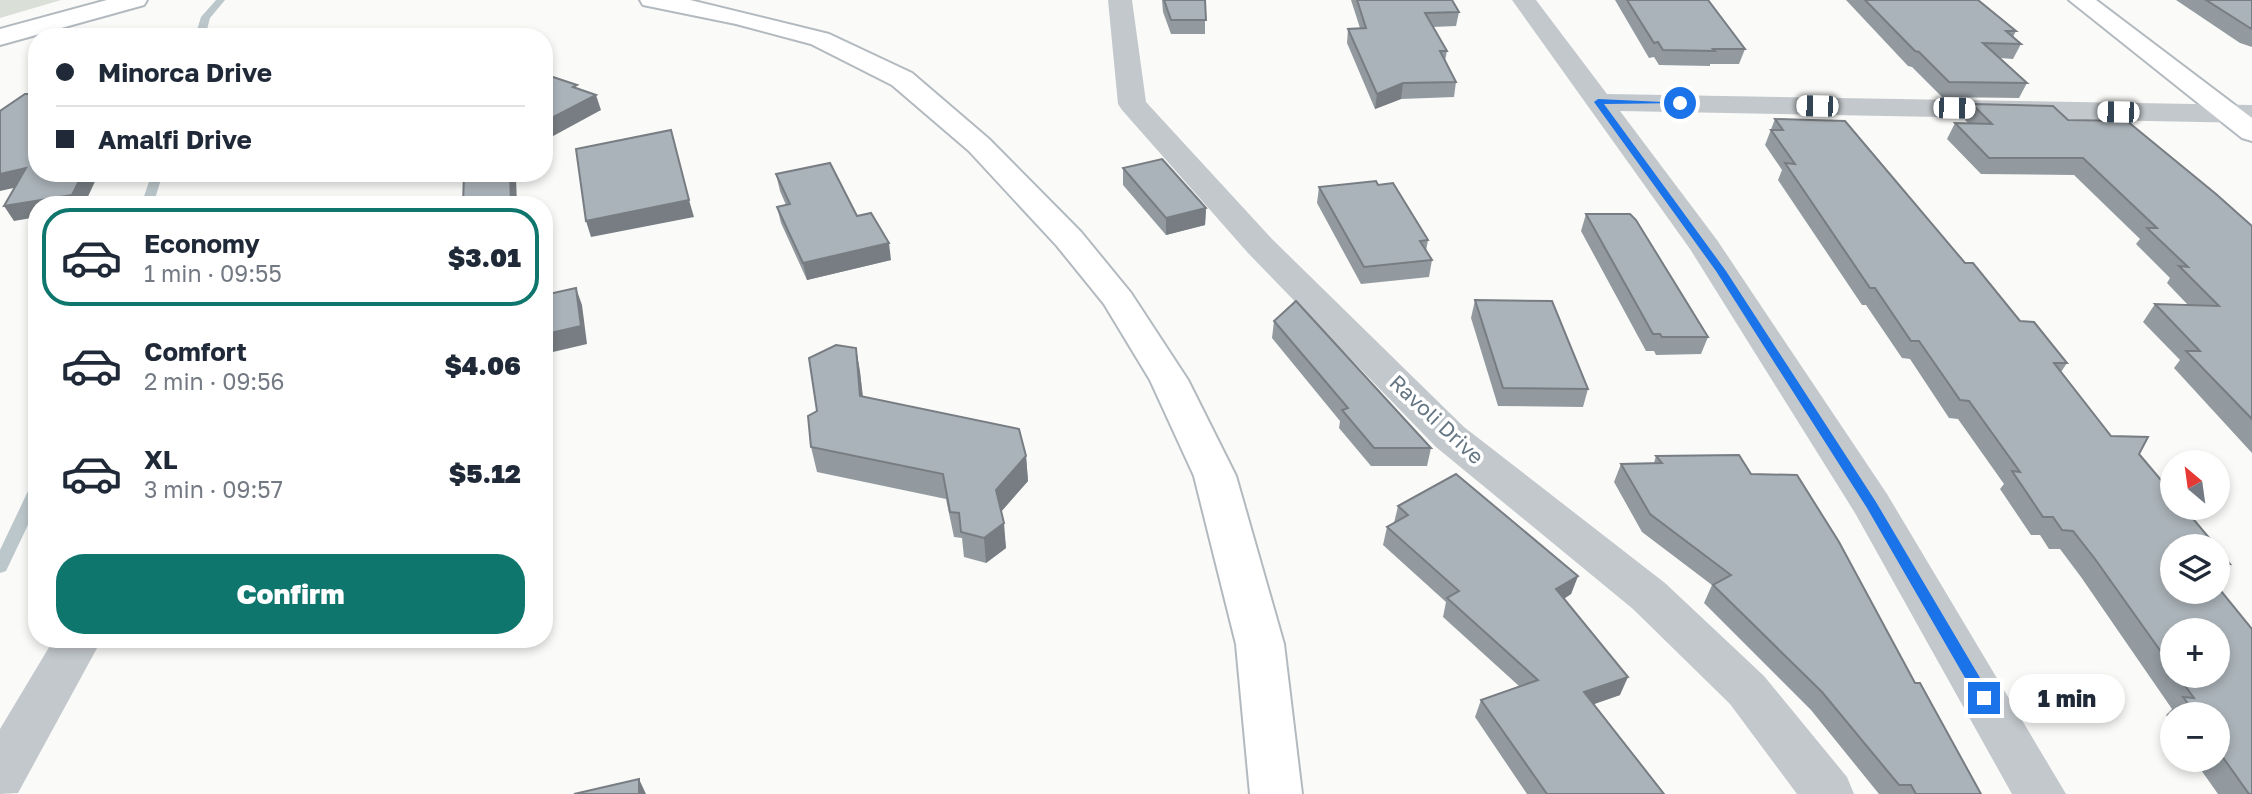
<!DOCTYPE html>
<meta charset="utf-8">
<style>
body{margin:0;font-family:"Golos Text",sans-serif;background:#f6f6f7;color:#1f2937;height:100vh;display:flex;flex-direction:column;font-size:26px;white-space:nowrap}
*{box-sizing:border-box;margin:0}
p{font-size:23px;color:#747a83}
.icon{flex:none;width:38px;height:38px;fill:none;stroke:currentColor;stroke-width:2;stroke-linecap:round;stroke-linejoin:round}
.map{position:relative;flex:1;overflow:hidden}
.details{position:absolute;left:28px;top:196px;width:525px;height:452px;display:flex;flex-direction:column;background:#fff;border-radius:28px;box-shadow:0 4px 10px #0003}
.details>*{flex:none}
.hud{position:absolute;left:28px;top:28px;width:525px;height:154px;border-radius:28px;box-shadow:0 4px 10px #0003;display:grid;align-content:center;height:154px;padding:0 28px;background:#fff}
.needle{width:46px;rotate:331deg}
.tools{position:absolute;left:2160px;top:450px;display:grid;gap:14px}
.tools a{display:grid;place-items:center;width:70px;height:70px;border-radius:50%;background:#fff;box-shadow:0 4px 10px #0003;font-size:35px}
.end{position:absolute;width:32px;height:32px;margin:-16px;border:9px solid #1a73e8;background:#fff;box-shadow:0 0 0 4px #fff}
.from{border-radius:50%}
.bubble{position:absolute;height:49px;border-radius:24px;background:#fff;box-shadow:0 4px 10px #0003;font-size:23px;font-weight:800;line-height:49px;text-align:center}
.car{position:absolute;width:21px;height:42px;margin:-21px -10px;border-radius:9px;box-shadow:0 0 5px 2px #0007;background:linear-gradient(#fff 24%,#345 0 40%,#fff 0 76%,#345 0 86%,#fff 0)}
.hud b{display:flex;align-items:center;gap:24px;height:66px;font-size:26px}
.hud b+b{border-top:2px solid #e0e1e3}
.hud i{width:18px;height:18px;background:#1f2937}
ul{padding:12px 0 0;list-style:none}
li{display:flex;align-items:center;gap:21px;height:98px;margin:0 14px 10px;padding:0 14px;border:4px solid transparent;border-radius:28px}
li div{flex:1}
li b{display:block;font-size:26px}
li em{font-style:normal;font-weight:800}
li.current{border-color:#0f766e}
li>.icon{width:63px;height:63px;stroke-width:1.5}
.cta{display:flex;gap:14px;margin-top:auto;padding:14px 28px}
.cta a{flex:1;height:80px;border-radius:28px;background:#0f766e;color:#fff;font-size:28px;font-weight:800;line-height:80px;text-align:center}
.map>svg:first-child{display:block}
.green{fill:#dadfd7}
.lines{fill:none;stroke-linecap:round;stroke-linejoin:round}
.stream{fill:#bbc7cb;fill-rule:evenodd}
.secondary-casing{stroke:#b3babf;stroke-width:4}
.street{fill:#c3c8cc;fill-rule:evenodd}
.secondary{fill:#fff;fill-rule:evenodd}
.wall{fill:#929a9f;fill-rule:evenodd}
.shaded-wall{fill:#777d82}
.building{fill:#aab3b9;stroke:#777d82;stroke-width:2}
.route{fill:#1a73e8}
.labels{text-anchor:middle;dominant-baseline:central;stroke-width:7;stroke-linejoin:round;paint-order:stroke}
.street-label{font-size:21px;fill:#657683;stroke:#fff}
</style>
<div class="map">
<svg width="2252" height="794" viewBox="0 0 2252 794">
<rect width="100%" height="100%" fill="#fafaf8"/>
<path class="green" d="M0 0H61L0 18Z"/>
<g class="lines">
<g class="stream">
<path d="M216 0H225L210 18 205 37H195L201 17Z"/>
<path d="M152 173H163L153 205H141Z"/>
<path d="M37 484V506L6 571 0 573V550L29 489 32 485Z"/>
</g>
<g class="secondary-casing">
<g id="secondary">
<path d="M107 0H147L144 5 0 45V29Z"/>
<path d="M640 0H690L829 34 912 73 989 139 1081 232 1131 293 1188 380 1236 476 1284 644 1302 794H1250L1236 644 1194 476 1150 380 1104 304 1057 246 969 151 892 85 811 44 736 24 643 5Z"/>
<path d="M2069 0H2096L2252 118V141L2242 138Z"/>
</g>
</g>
<g class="street">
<path d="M1108 0H1132L1146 102 1272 239 1464 427 1665 583 1764 676 1847 777 1854 794H1797L1730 704 1633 609 1436 447 1248 253 1122 110 1118 104Z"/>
<path d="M1512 0H1536L1607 94 2252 105V123L1620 111 1717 240 1887 494 2066 794H2012L1855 513 1690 249Z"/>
<path d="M54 639H102L18 793 0 794V729Z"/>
</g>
<use href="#secondary" class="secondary"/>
</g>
<g class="wall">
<path d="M1162 0H1205V34H1171L1163 12Z"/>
<path d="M1351 0H1452L1459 12 1456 26 1433 27 1447 51 1445 61 1456 82 1454 97 1401 99 1375 109 1347 43 1348 29 1360 28Z"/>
<path d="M1615 0H1708L1745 49 1739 64H1710V66L1659 65 1654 57 1649 58Z"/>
<path d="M1846 0H1978L2016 31 2013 37 2021 44 2013 59 2000 58 2027 83 2019 98 1942 97 1912 67 1908 66Z"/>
<path d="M2176 0H2252V47L2240 43Z"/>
<path d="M1972 104 2068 120 2252 226V453L2174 368 2180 360 2143 322 2155 304 2188 305 2167 283 2170 278 2136 244 2140 239 2074 175 1981 174 1947 139 1955 123H1968L1965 120Z"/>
<path d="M1775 119 1845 121 1965 263H1973L2020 321 2034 322 2067 363 2061 372 2111 436 2148 437 2139 454 2172 493V508H2184L2216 546H2172V592H2217V586L2252 629V794H2218L2194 760H2217V714H2172V723L2166 715 2172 709 2081 577 2060 549H2049L2040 535H2031L2000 489 2004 484 1958 419 1949 418 1910 359 1902 358 1866 305H1862L1778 180 1782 170 1765 145ZM2172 630H2217V676H2172Z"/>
<path d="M1123 168 1206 208 1205 225 1166 235 1123 185Z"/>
<path d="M776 174 857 216 891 260 807 280 781 223 777 207 786 205 780 191Z"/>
<path d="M1378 185 1428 240 1426 251 1432 260 1429 277 1361 284 1317 203 1319 187Z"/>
<path d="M1586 214 1708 337 1701 354 1656 355 1654 351H1646L1581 231Z"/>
<path d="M1475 300 1588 389 1583 407 1498 406 1471 318Z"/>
<path d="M1274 321 1431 448 1427 466H1371L1339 428 1340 421 1272 338Z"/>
<path d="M856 348 860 372 863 396 1026 456 1028 481 1001 512 1006 548 986 563 964 557 962 538 954 537 946 499 817 472 811 447 817 411Z"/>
<path d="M1656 456 1751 474 1915 683 1981 794H1879L1811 710 1704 603 1712 585 1642 532 1614 482 1621 464 1654 463Z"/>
<path d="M1398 506 1578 576 1571 594 1564 599 1620 695 1594 704 1664 794H1527L1475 717 1481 700 1519 686 1443 617 1446 602 1383 545 1387 527 1394 523Z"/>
<path d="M2217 548 2230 564 2217 579Z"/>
</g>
<g class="shaded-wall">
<path d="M1403 83 1401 99 1375 109 1377 94Z"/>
<path d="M596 95 601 110 544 141V122Z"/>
<path d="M26 168 36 183 0 191V174Z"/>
<path d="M83 173H99L84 205H37V217L14 221 4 206Z"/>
<path d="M510 173H514L516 178 517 205H504Z"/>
<path d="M689 200 694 217 591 237 586 221Z"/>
<path d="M1206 208 1205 225 1166 235V218Z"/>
<path d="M889 243 891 260 807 280 803 263Z"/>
<path d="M576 288 582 305 587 344 553 352 546 334Z"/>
<path d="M856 348 860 372 865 420 860 396Z"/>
<path d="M1026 456 1028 481 998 515 996 490Z"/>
<path d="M1004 523 1006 548 986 563 984 538Z"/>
<path d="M1578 576 1571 594 1550 607 1556 589Z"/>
<path d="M1628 677 1620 695 1577 710 1584 692Z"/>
<path d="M639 779 646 794H639Z"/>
</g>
<g class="building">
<path d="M1164 0H1205L1206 20H1171Z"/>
<path d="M1357 0H1452L1459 12 1425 13 1447 51H1440L1456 82 1403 83 1377 94 1348 29 1366 28Z"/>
<path d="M1627 0H1708L1745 49H1713L1715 51 1663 50 1658 42 1654 43Z"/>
<path d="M1865 0H1978L2016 31H2006L2021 44 1983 43 2027 83 1949 82 1919 52 1915 51Z"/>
<path d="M2206 0H2252V29L2250 28Z"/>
<path d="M544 74 577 85 573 87 596 95 544 122Z"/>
<path d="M25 94H37V173H83L72 195 4 206 26 168 0 174V111Z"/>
<path d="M1972 104 2053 106 2068 120 2127 121 2216 194 2252 226V419L2186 351H2200L2155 304 2219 306 2179 266 2188 267 2147 228H2157L2083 158H1989L1955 123 1992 124Z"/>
<path d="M1775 119 1845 121 1965 263H1973L2020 321 2034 322 2067 363H2054L2111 436 2148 437 2139 454 2172 493V508H2184L2216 546H2172V592H2217V586L2252 629V794H2249L2217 749V714H2192L2189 710H2193L2183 697 2194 698 2178 676H2217V630H2172V667L2095 559 2073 531 2062 530 2053 517H2043L2012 471 2020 472 1969 401 1960 400 1919 341H1911L1875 288H1870L1785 163 1795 164 1771 130H1783Z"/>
<path d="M671 130 689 200 586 221 576 149Z"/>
<path d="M1162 159 1206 208 1166 218 1123 168Z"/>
<path d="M830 163 857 216 871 213 889 243 803 263 777 207 790 204 776 174Z"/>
<path d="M464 173H510L511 204 504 205H463Z"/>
<path d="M1376 181 1378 185 1393 183 1428 240 1420 241 1432 260 1364 267 1319 187Z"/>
<path d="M1586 214H1630L1636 220 1708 337H1662L1660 334H1653Z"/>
<path d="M576 288 581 326 546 334 544 318V295Z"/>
<path d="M1475 300 1552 301 1588 389 1503 388Z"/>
<path d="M1296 301 1431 448H1374L1342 410 1348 408 1274 321Z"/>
<path d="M836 345 856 348 860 396 1019 429 1026 456 996 490 1004 523 984 538 961 532 959 513 950 512 943 474 811 447 808 416 817 411 809 358Z"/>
<path d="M1739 455 1751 474 1797 475 1839 542 1915 683H1920L1981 794H1916L1911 785H1899L1822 692 1713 585 1731 575 1650 514 1621 464 1662 463 1656 456Z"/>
<path d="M1456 474 1578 576 1556 589 1628 677 1584 692 1664 794H1547L1481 700 1538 680 1447 598 1459 591 1387 527 1408 515 1398 506Z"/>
<path d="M2217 548 2230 564 2217 563Z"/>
<path d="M639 779V794H574Z"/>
</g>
<path class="route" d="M1598 99 1684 103 1604 104 1726 271 1876 502 1989 693V702H1979L1867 508 1716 271 1594 102Z"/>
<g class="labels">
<g class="street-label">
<text transform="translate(1437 419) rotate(43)">Ravoli Drive</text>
</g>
</g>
</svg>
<div class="tools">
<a><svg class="needle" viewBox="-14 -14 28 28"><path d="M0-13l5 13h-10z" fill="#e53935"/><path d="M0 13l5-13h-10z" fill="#747a83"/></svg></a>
<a><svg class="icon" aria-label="layers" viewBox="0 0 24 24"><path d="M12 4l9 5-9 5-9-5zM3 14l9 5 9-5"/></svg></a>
<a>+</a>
<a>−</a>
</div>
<i class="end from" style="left:1680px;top:103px"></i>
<i class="end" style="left:1984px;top:698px"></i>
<div class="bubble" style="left:2009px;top:674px;width:116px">1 min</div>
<i class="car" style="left:1817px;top:106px;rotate:271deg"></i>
<i class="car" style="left:1954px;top:108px;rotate:91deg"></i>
<i class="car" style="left:2118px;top:112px;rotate:271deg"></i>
<div class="hud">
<b><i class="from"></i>Minorca Drive</b>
<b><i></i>Amalfi Drive</b>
</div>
<section class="details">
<ul>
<li class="current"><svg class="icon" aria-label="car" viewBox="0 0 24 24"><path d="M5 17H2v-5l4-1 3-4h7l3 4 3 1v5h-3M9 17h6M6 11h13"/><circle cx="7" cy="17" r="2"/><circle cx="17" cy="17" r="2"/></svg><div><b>Economy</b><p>1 min · 09:55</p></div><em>$3.01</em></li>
<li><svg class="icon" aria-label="car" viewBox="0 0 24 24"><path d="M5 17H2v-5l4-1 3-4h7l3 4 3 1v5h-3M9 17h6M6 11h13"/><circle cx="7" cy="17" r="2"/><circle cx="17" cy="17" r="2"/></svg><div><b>Comfort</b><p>2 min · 09:56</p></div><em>$4.06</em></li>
<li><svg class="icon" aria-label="car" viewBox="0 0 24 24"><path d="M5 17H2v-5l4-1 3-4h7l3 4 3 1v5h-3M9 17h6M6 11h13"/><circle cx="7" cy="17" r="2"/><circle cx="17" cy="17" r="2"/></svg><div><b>XL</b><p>3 min · 09:57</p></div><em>$5.12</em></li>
</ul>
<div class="cta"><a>Confirm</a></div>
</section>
</div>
